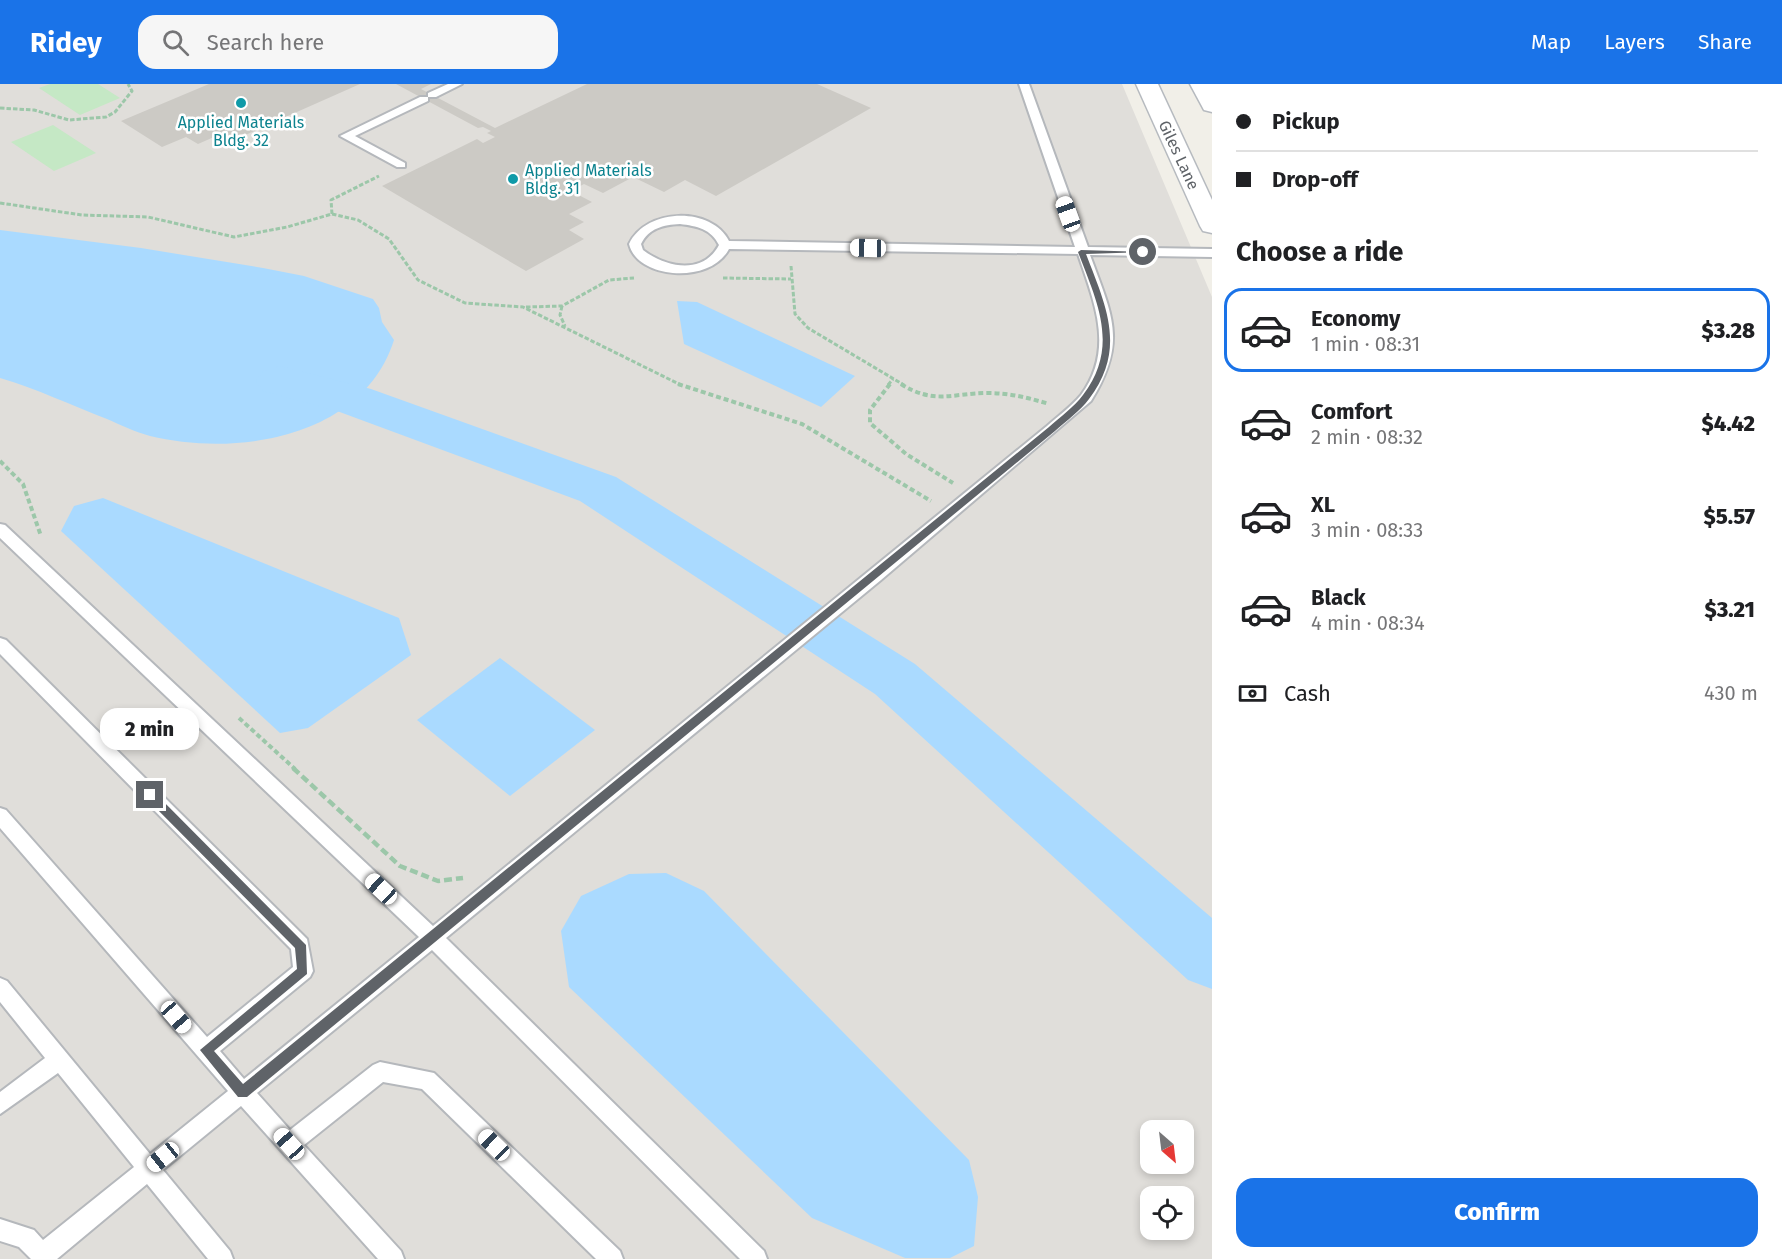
<!DOCTYPE html>
<meta charset="utf-8">
<style>
body{margin:0;font-family:"Fira Sans",sans-serif;background:#f6f6f6;color:#202124;height:100vh;display:flex;flex-direction:column;font-size:22px;white-space:nowrap}
*{box-sizing:border-box;margin:0}
p{font-size:20px;color:#757577}
.icon{flex:none;width:33px;height:33px;fill:none;stroke:currentColor;stroke-width:2;stroke-linecap:round;stroke-linejoin:round}
.map{position:relative;flex:1;overflow:hidden}
.side{display:flex;flex-direction:column;background:#fff;width:570px}
.side>*{flex:none}
.guide{display:grid;align-content:center;height:132px;padding:0 24px;background:#fff}
.needle{width:39px;rotate:152deg}
.buttons{position:absolute;left:1140px;top:1036px;display:grid;gap:12px}
.buttons a{display:grid;place-items:center;width:54px;height:54px;border-radius:12px;background:#fff;box-shadow:0 3px 9px #0003;font-size:30px}
.end{position:absolute;width:27px;height:27px;margin:-14px;border:8px solid #5f6368;background:#fff;box-shadow:0 0 0 3px #fff}
.from{border-radius:50%}
.bubble{position:absolute;height:42px;border-radius:18px;background:#fff;box-shadow:0 3px 9px #0003;font-size:20px;font-weight:800;line-height:42px;text-align:center}
.car{position:absolute;width:18px;height:36px;margin:-18px -9px;border-radius:8px;box-shadow:0 0 4px 2px #0007;background:linear-gradient(#fff 24%,#345 0 40%,#fff 0 76%,#345 0 86%,#fff 0)}
.guide b{display:flex;align-items:center;gap:21px;height:57px;font-size:22px}
.guide b+b{border-top:2px solid #e0e0e0}
.guide i{width:15px;height:15px;background:#202124}
ul{padding:0;list-style:none}
li{display:flex;align-items:center;gap:18px;height:84px;margin:0 12px 9px;padding:0 12px;border:3px solid transparent;border-radius:18px}
li div{flex:1}
li b{display:block;font-size:22px}
li em{font-style:normal;font-weight:800}
li.current{border-color:#1a73e8}
li>.icon{width:54px;height:54px;stroke-width:1.5}
h2{padding:0 24px;font-size:27px;line-height:72px}
.pay{display:flex;align-items:center;gap:15px;height:66px;padding:0 24px;font-size:22px}
.pay p{margin-inline-start:auto}
.action{display:flex;gap:12px;margin-top:auto;padding:12px 24px}
.action a{flex:1;height:69px;border-radius:18px;background:#1a73e8;color:#fff;font-size:24px;font-weight:800;line-height:69px;text-align:center}
header{display:flex;align-items:center;gap:36px;box-sizing:border-box;height:84px;padding:0 30px;background:#1a73e8;color:#fff}
header strong{font-size:28px}
nav{display:flex;gap:33px;margin-inline-start:auto;font-size:21px}
.search{width:420px;height:54px;background:#f6f6f6;display:flex;align-items:center;gap:15px;box-sizing:border-box;padding:0 21px;border-radius:18px;color:#757577;font-size:22px}
main{display:flex;flex:1;min-height:0}
.map>svg:first-child{display:block}
.industrial{fill:#e0deda;fill-rule:evenodd}
.green{fill:#c5e8c5}
.water{fill:#aadaff}
.lines{fill:none;stroke-linecap:round;stroke-linejoin:round}
.river{fill:#aadaff;fill-rule:evenodd}
.building{fill:#cccac5}
.lane-casing{stroke:#b5b8bc;stroke-width:4}
.secondary-casing{stroke:#b6babf;stroke-width:3}
.path-far2{stroke:#9cc7a9;stroke-width:3;stroke-dasharray:4.5 2;stroke-linecap:butt}
.path-far1{stroke:#9cc7a9;stroke-width:4;stroke-dasharray:5 3;stroke-linecap:butt}
.path{stroke:#9cc7a9;stroke-width:4.5;stroke-dasharray:8 4;stroke-linecap:butt}
.lane{fill:#fff;fill-rule:evenodd}
.secondary{fill:#fff;fill-rule:evenodd}
.route{fill:#5f6368}
.culture-dot{fill:#0f9aa8;stroke:#fff;stroke-width:2}
.labels{text-anchor:middle;dominant-baseline:central;stroke-width:5;stroke-linejoin:round;paint-order:stroke}
.far-culture-label{font-size:16px;fill:#0d838f;stroke:#fff}
.far-street-label{font-size:16px;fill:#5f6368;stroke:#fff}
</style>
<header>
<strong>Ridey</strong>
<div class="search"><svg class="icon" aria-label="search" viewBox="0 0 24 24"><circle cx="10" cy="10" r="6"/><path d="M15 15l6 6"/></svg>Search here</div>
<nav><a>Map</a><a>Layers</a><a>Share</a></nav>
</header>
<main>
<div class="map">
<svg width="1212" height="1175" viewBox="0 0 1212 1175">
<rect width="100%" height="100%" fill="#f1efe8"/>
<path class="industrial" d="M0 0H1122L1212 213V1175H0ZM1150 1047H1184V1080H1150ZM1150 1113H1184V1146H1150Z"/>
<g class="green">
<path d="M50 0H98L120 14 80 31 39 4Z"/>
<path d="M53 41 96 69 54 87 11 58Z"/>
</g>
<g class="water">
<path d="M0 146 141 164 263 184 304 192 373 215 379 224 382 238 394 256C363 354 237 373 150 352 135 348 121 341 107 335 71 321 37 305 0 294Z"/>
<path d="M677 217 697 218 855 292 821 323 684 260Z"/>
<path d="M103 414 399 534 411 571 308 644 280 649 61 447 74 422Z"/>
<path d="M500 574 595 646 510 712 417 636Z"/>
<path d="M666 789 704 807 969 1076 978 1113 974 1162 950 1174H905L812 1134 569 903 561 847 581 812 629 790Z"/>
</g>
<g class="lines">
<path class="river" d="M280 282 371 305 616 393 915 580 1212 834V905L1188 896 875 610 580 417 337 327 263 307 256 297 263 287Z"/>
</g>
<g class="building">
<path d="M209 0H360L225 60 214 53 198 60 186 53 162 63 121 37Z"/>
<path d="M396 0H431L421 5 495 44 587 0H817L871 24 716 112 685 96 664 108 633 93 603 109 584 100 571 107 592 118 569 130 584 138 569 146 584 155 526 187 382 102 477 55 483 59 495 53 487 49 491 47 483 43 478 44Z"/>
</g>
<g class="lines">
<g class="lane-casing">
<g id="lane">
<path d="M448 0H462L436 13H428V17L355 52 405 79V83H397L340 52 420 13H428V9Z"/>
<path d="M1019 0H1029L1088 163 1212 165V173L1090 171C1112 231 1128 258 1091 317L881 496 446 854 764 1167 767 1175H740L432 866 257 1009 290 1046 373 981 380 978 434 989 620 1167 623 1175H596L422 1005 383 998 304 1061 401 1167 404 1175H378L241 1022 163 1086 230 1167 233 1175H208L147 1100 57 1175H31L19 1163 0 1157V1135L34 1146 43 1156 134 1083 58 989 0 1030V1008L45 974 0 918V894L7 897 150 1070 228 1007 0 744V724L6 726 207 953 293 883 291 865 0 570V554L6 556 307 855 313 887 310 893 220 967 244 995 419 853 0 454V440L5 441 433 842 1047 342C1058 332 1072 322 1081 311 1115 265 1094 218 1078 170L729 165C710 201 637 195 629 160 646 124 711 122 729 157L1075 163ZM680 140C697 142 711 145 719 161 703 191 667 184 643 166L641 160C649 144 663 141 680 140Z"/>
</g>
</g>
<g class="secondary-casing">
<g id="secondary">
<path d="M1136 0H1158L1212 116V149L1203 147 1200 142Z"/>
<path d="M1190 0H1212V28L1204 26Z"/>
</g>
</g>
<g class="path-far2">
<path d="M0 24 34 26 69 36 106 33 115 28 132 7 128 0"/>
<path d="M0 119 82 131 148 133 234 153 287 143 332 130 358 136 389 155 418 196 465 219 523 223 681 301"/>
<path d="M332 130 331 116 379 92"/>
<path d="M791 182 795 230 808 244 904 301"/>
<path d="M723 194 791 195"/>
<path d="M562 222 560 231 565 242"/>
<path d="M526 223 562 222 609 196 634 194"/>
<path d="M888 301 893 295"/>
</g>
<g class="path-far1">
<path d="M678 300 802 340 931 417"/>
<path d="M890 300 870 326V339L906 370 953 399"/>
<path d="M901 300C934 321 953 309 988 309 1010 309 1029 314 1049 320"/>
<path d="M0 377 23 400 41 452"/>
<path d="M239 634 295 685"/>
</g>
<path class="path" d="M293 684 400 782 438 797 463 794"/>
<use href="#lane" class="lane"/>
<use href="#secondary" class="secondary"/>
</g>
<path class="route" d="M1081 166 1147 168 1086 170C1106 222 1127 265 1089 315 1080 327 1066 337 1055 347L247 1013H238L200 966 297 885 295 864 146 714V708H154L306 861 307 890 214 967 243 1000 1049 343C1060 333 1074 323 1083 311 1120 262 1097 218 1078 168Z"/>
<g class="culture-dot">
<circle cx="241" cy="19" r="6"/>
<circle cx="513" cy="95" r="6"/>
</g>
<g class="labels">
<g class="far-culture-label">
<text x="241" y="38">Applied Materials<tspan x="241" dy="18">Bldg. 32</tspan></text>
<text x="525" y="86" text-anchor="start">Applied Materials<tspan x="525" dy="18">Bldg. 31</tspan></text>
</g>
<g class="far-street-label">
<text transform="translate(1179 71) rotate(65)">Giles Lane</text>
</g>
</g>
</svg>
<div class="buttons">
<a><svg class="needle" viewBox="-14 -14 28 28"><path d="M0-13l5 13h-10z" fill="#e53935"/><path d="M0 13l5-13h-10z" fill="#757577"/></svg></a>
<a><svg class="icon" aria-label="locate" viewBox="0 0 24 24"><circle cx="12" cy="12" r="6"/><path d="M12 2v4M12 18v4M2 12h4M18 12h4"/></svg></a>
</div>
<i class="end from" style="left:1143px;top:168px"></i>
<i class="end" style="left:150px;top:711px"></i>
<div class="bubble" style="left:100px;top:624px;width:99px">2 min</div>
<i class="car" style="left:1068px;top:130px;rotate:340deg"></i>
<i class="car" style="left:868px;top:164px;rotate:271deg"></i>
<i class="car" style="left:381px;top:805px;rotate:313deg"></i>
<i class="car" style="left:176px;top:933px;rotate:139deg"></i>
<i class="car" style="left:289px;top:1060px;rotate:318deg"></i>
<i class="car" style="left:494px;top:1061px;rotate:314deg"></i>
<i class="car" style="left:163px;top:1073px;rotate:231deg"></i>
</div>
<section class="side">
<div class="guide">
<b><i class="from"></i>Pickup</b>
<b><i></i>Drop-off</b>
</div>
<h2>Choose a ride</h2>
<ul>
<li class="current"><svg class="icon" aria-label="car" viewBox="0 0 24 24"><path d="M5 17H2v-5l4-1 3-4h7l3 4 3 1v5h-3M9 17h6M6 11h13"/><circle cx="7" cy="17" r="2"/><circle cx="17" cy="17" r="2"/></svg><div><b>Economy</b><p>1 min · 08:31</p></div><em>$3.28</em></li>
<li><svg class="icon" aria-label="car" viewBox="0 0 24 24"><path d="M5 17H2v-5l4-1 3-4h7l3 4 3 1v5h-3M9 17h6M6 11h13"/><circle cx="7" cy="17" r="2"/><circle cx="17" cy="17" r="2"/></svg><div><b>Comfort</b><p>2 min · 08:32</p></div><em>$4.42</em></li>
<li><svg class="icon" aria-label="car" viewBox="0 0 24 24"><path d="M5 17H2v-5l4-1 3-4h7l3 4 3 1v5h-3M9 17h6M6 11h13"/><circle cx="7" cy="17" r="2"/><circle cx="17" cy="17" r="2"/></svg><div><b>XL</b><p>3 min · 08:33</p></div><em>$5.57</em></li>
<li><svg class="icon" aria-label="car" viewBox="0 0 24 24"><path d="M5 17H2v-5l4-1 3-4h7l3 4 3 1v5h-3M9 17h6M6 11h13"/><circle cx="7" cy="17" r="2"/><circle cx="17" cy="17" r="2"/></svg><div><b>Black</b><p>4 min · 08:34</p></div><em>$3.21</em></li>
</ul>
<div class="pay"><svg class="icon" aria-label="cash" viewBox="0 0 24 24"><path d="M3 7h18v10H3z"/><circle cx="12" cy="12" r="2"/></svg>Cash<p>430 m</p></div>
<div class="action"><a>Confirm</a></div>
</section>
</main>
